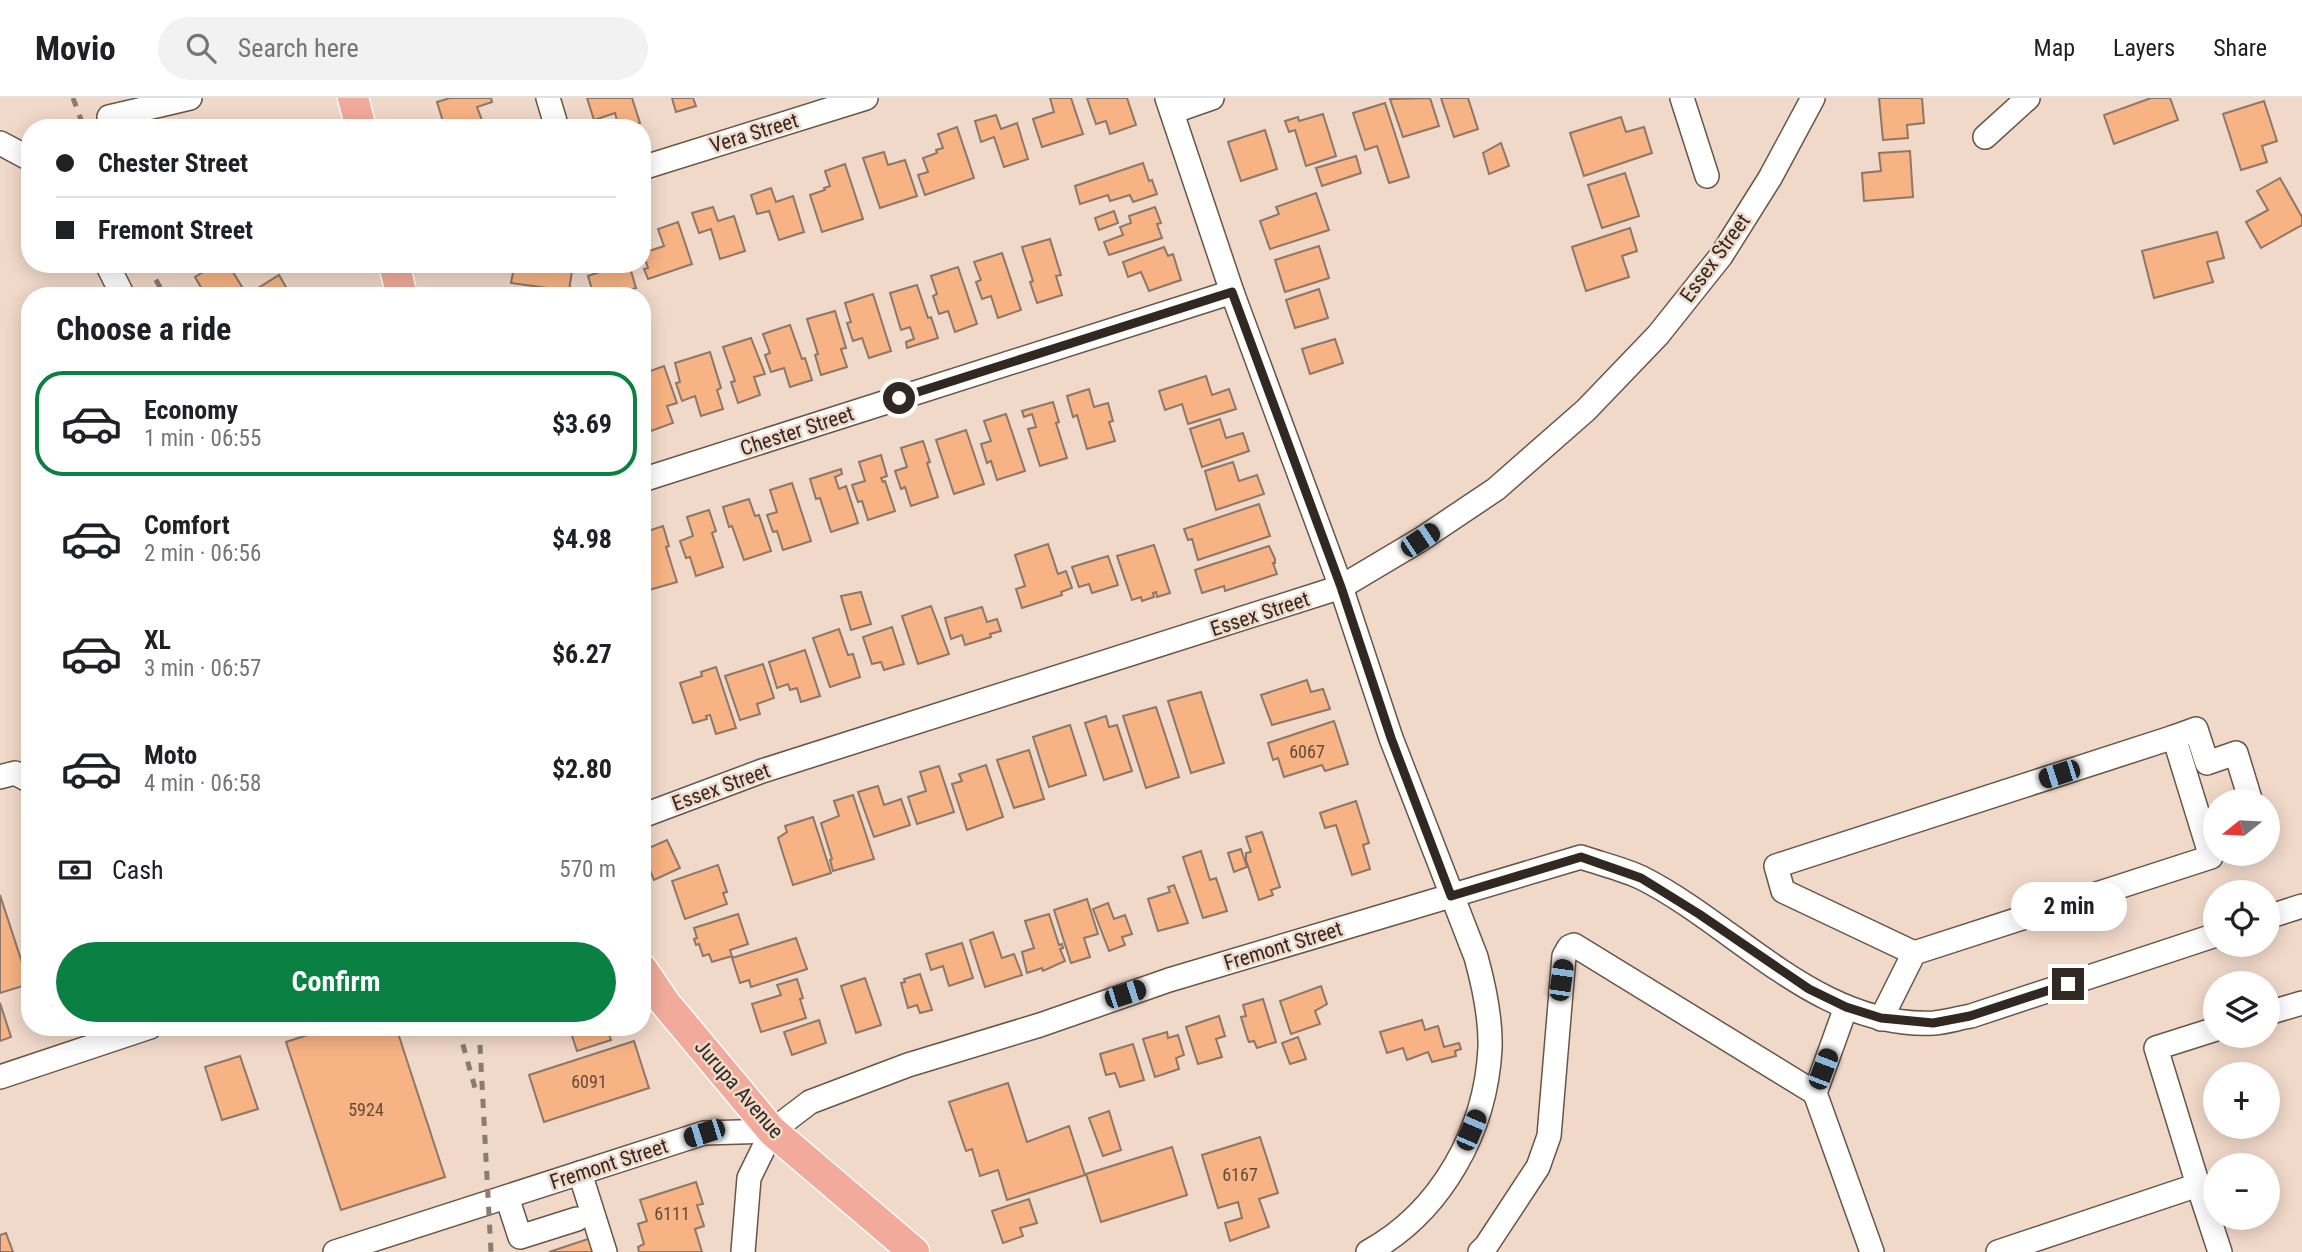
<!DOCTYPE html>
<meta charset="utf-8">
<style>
body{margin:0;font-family:"Roboto Condensed",sans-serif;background:#f2f2f2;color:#202124;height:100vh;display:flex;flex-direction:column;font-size:26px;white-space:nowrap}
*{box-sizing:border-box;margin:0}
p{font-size:23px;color:#757577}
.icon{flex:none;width:38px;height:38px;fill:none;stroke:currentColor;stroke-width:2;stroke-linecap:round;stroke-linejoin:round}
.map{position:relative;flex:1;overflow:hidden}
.details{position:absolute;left:21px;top:189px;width:630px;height:749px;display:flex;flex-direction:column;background:#fff;border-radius:28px;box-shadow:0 4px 18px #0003}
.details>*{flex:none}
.banner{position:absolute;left:21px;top:21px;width:630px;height:154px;border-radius:28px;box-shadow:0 4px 18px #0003;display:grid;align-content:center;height:154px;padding:0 35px;background:#fff}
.needle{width:46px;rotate:252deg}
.tools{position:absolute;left:2203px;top:691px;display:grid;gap:14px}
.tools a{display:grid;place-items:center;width:77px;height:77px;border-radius:50%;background:#fff;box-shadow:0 4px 18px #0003;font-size:35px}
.end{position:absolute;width:32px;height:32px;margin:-16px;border:9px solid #312822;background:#fff;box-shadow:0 0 0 4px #fff}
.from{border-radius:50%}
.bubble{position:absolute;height:49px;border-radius:24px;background:#fff;box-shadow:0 4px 18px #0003;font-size:23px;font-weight:700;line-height:49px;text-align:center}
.car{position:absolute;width:21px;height:42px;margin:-21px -10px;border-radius:9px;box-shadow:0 0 5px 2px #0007;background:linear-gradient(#222 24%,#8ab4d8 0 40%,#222 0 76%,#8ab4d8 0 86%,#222 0)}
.banner b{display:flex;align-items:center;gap:24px;height:66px;font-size:26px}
.banner b+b{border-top:2px solid #e0e0e0}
.banner i{width:18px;height:18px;background:#202124}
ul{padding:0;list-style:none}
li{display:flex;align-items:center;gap:21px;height:105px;margin:0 14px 10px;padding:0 21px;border:4px solid transparent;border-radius:28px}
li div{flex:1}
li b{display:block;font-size:26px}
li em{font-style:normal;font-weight:700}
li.active{border-color:#0b8043}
li>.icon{width:63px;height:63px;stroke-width:1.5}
h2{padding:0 35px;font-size:32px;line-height:84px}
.pay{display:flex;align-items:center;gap:18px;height:77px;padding:0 35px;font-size:26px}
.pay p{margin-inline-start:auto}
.button{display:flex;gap:14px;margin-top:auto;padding:14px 35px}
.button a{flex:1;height:80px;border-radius:42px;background:#0b8043;color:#fff;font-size:28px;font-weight:700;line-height:80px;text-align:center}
header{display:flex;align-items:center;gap:42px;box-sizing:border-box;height:98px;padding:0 35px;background:#fff;border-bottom:2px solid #e0e0e0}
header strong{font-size:33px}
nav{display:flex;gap:38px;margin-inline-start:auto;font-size:24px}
.search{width:490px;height:63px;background:#f2f2f2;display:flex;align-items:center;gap:18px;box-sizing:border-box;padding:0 24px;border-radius:38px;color:#757577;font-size:26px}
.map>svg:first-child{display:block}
.building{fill:#f7b384;stroke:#8c7768;stroke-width:2}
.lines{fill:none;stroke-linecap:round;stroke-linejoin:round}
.minor-casing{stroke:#695547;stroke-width:26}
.major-casing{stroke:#fff;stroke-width:33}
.minor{stroke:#fff;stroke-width:23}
.major{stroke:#f2ab9a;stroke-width:30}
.rail{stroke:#8b7b70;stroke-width:5;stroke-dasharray:9 9;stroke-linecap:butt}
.route{stroke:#312822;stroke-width:9}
.labels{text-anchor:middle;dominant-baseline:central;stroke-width:5;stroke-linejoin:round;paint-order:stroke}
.number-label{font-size:18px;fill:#624b3a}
.street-label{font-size:21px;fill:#312822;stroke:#f1d9c9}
</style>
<header>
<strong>Movio</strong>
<div class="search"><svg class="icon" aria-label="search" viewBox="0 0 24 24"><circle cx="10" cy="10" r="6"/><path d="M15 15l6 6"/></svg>Search here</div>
<nav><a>Map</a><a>Layers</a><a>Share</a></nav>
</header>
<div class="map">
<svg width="2302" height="1154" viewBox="0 0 2302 1154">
<rect width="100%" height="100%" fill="#f1d9c9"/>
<g class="building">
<path d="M450 0H491L492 4 477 9 483 25 468 30H445L437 4Z"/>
<path d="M587 0H632L640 25 619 30 615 15 594 22Z"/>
<path d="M672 0H693L696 8 676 14Z"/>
<path d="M1050 0H1071L1083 36 1042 49 1033 21 1054 14Z"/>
<path d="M1087 0H1127L1136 27 1110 36 1106 23 1096 26Z"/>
<path d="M1430 0 1439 28 1403 39 1390 1Z"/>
<path d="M1441 0H1468L1478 31 1454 39Z"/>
<path d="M1879 0H1922L1924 25 1907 27 1908 40 1883 42Z"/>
<path d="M2151 0H2170L2178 22 2114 46 2104 17Z"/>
<path d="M2264 3 2277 43 2262 48 2267 64 2241 72 2223 16Z"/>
<path d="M1385 5 1409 79 1389 85 1377 48 1365 52 1353 15Z"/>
<path d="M1323 16 1336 58 1306 68 1295 32 1289 34 1285 23 1298 19 1299 23Z"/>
<path d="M996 17 1001 31 1017 25 1028 61 1004 69 994 39 981 44 975 23Z"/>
<path d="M1621 19 1626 34 1644 29 1652 55 1584 78 1570 35Z"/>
<path d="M957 29 974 80 925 97 918 77 928 74 923 60 937 55 936 52 943 50 938 36Z"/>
<path d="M1265 32 1277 71 1241 83 1228 44Z"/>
<path d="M1501 45 1509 68 1489 76 1483 55Z"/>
<path d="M1910 53 1913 99 1864 103 1862 75 1881 73 1879 55Z"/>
<path d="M884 54 888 67 905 62 917 98 880 110 863 60Z"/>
<path d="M1356 58 1361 75 1322 88 1316 70Z"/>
<path d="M1143 65 1149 83 1152 82 1157 96 1133 104 1130 97 1110 103 1108 97 1080 106 1075 88Z"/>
<path d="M845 66 863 121 822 134 810 97 825 92 824 90 830 88 825 73Z"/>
<path d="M1625 75 1639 118 1602 130 1588 87Z"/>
<path d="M2280 80 2302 119V127L2261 150 2246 124 2268 112 2257 93Z"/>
<path d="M771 90 776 104 793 98 804 134 779 142 769 113 757 116 751 97Z"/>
<path d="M1316 95 1329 132 1270 151 1260 123 1279 116 1276 109Z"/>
<path d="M713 109 718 123 734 118 745 153 720 161 711 131 699 135 692 115Z"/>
<path d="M1155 109 1161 125 1157 126 1162 140 1109 157 1104 144 1123 137 1120 129 1131 125 1129 118Z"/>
<path d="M1114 113 1118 125 1099 132 1095 120Z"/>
<path d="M678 124 692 166 648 181 644 171 648 170 643 155 664 148 658 131Z"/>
<path d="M1630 130 1637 153 1622 158 1629 179 1586 193 1572 149Z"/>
<path d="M2217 134 2224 160 2207 164 2213 184 2154 200 2142 153Z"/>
<path d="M1050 141 1061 177 1056 178 1062 197 1037 205 1030 184 1033 183 1022 149Z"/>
<path d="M1319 148 1329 180 1285 194 1275 162Z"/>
<path d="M1164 149 1168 158 1173 156 1181 182 1149 193 1141 174 1128 179 1123 164Z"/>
<path d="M1002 155 1021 212 998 220 991 198 982 201 976 184 981 182 974 164Z"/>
<path d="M216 166H228L247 197 279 177 291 198H206L195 179Z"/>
<path d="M526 166H573L569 193 511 185 514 169 525 170Z"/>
<path d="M607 166H629L636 190 612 198H594L588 178 609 171Z"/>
<path d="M958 169 977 226 955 234 948 213 939 216 933 198 937 196 931 178Z"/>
<path d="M917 187 928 220 931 219 938 240 907 250 906 244 914 241 910 229 901 232 890 195Z"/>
<path d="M1319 191 1328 220 1295 230 1286 202Z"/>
<path d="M873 196 891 253 869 260 862 240 853 243 847 225 851 224 845 205Z"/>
<path d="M835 213 846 250 841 251 847 269 821 277 815 257 818 256 807 221Z"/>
<path d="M790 227 802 261 805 260 812 282 790 289 784 270 771 274 765 257 770 255 763 236Z"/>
<path d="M751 240 765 276 754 279 760 297 738 305 731 284 735 283 723 249Z"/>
<path d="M1335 241 1343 265 1310 276 1302 251Z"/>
<path d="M710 254 721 290 717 292 723 311 701 318 695 298 682 303 676 285 680 284 675 265Z"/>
<path d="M664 268 677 305 667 308 673 325 651 333 645 313 648 312 642 294V276Z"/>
<path d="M1206 278 1212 297 1229 291 1236 311 1188 326 1182 306 1165 312 1159 293Z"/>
<path d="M1089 291 1094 309 1108 305 1113 323 1109 324 1115 343 1087 351 1077 317 1073 319 1067 298Z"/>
<path d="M1053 304 1059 324 1056 325 1067 360 1040 368 1028 331 1036 329 1032 316 1024 319 1022 313Z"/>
<path d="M1006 316 1025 373 997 382 991 363 987 365 981 346 991 343 984 323Z"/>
<path d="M1220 321 1226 340 1243 335 1249 353 1202 369 1190 331Z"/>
<path d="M966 332 984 386 954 396 936 342Z"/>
<path d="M923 343 930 364 927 365 938 399 911 408 905 389 901 391 895 373 907 369 901 350Z"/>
<path d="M881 357 887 378 881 380 883 384 885 383 895 413 868 422 862 403 858 404 852 387 865 383 859 364Z"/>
<path d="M1233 364 1239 383 1257 377 1264 396 1216 412 1205 373Z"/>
<path d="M841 371 842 376 835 379 839 391 846 388 858 425 831 434 820 400 816 401 810 381Z"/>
<path d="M792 385 811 443 783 452 777 433 773 434 767 417 777 414 770 392Z"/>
<path d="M749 401 755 418 759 417 771 453 744 462 732 428 729 429 723 409Z"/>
<path d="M1259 406 1270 438 1198 462 1192 441 1188 442 1184 431Z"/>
<path d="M709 412 716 433 712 435 723 469 696 478 690 459 686 460 680 443 693 438 687 419Z"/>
<path d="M663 428 669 448 666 449 677 484 649 492 642 474V455L646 454 642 435Z"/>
<path d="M1048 446 1058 476 1066 473 1072 490 1061 494 1062 497 1022 510 1016 491 1025 488 1015 457Z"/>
<path d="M1154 447 1170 495 1157 499 1156 494 1153 495 1154 499 1142 503 1141 499 1132 502 1117 458Z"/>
<path d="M1269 448 1275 461V465H1273L1277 476 1225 493 1224 488 1202 495 1195 472Z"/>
<path d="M1108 458 1118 487 1092 495 1089 486 1079 489 1072 469Z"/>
<path d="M861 494 871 526 851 532 841 498Z"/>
<path d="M931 508 949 556 918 566 902 518Z"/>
<path d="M982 509 987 524 997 521 1001 533 990 536 991 539 965 547 962 537 951 541 945 520Z"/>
<path d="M892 529 904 566 884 572 881 564 872 566 863 539Z"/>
<path d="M839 531 848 557 853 556 860 579 830 589 813 540Z"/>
<path d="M805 552 820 598 801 604 797 590 790 592 788 586 777 590 769 564Z"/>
<path d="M763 566 774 600 757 606 760 616 740 622 725 578Z"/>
<path d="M716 569 736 630 716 636 710 617 706 618 707 621 693 625 680 585 702 578 701 574Z"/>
<path d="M1307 582 1311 594 1323 591 1330 611 1272 627 1261 597Z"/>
<path d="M1201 594 1224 665 1191 675 1168 603Z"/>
<path d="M1156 609 1179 679 1146 690 1123 618Z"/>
<path d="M1106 618 1109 629 1117 627 1132 673 1104 682 1085 625Z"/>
<path d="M1334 623 1348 666 1325 673 1322 667 1284 679 1278 660 1273 662 1268 645Z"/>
<path d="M1070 627 1086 677 1049 689 1033 639Z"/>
<path d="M1029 652 1044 701 1014 710 997 662Z"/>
<path d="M986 667 1003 719 967 732 952 686 962 683 959 676Z"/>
<path d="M939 668 954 714 917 726 908 699 926 693 920 674Z"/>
<path d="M878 688 884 707 901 701 910 727 874 739 858 694Z"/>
<path d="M853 697 874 761 833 773 830 762 832 761 821 725 839 718 834 703Z"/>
<path d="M1356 703 1369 745 1363 747 1370 771 1352 777 1336 727 1325 730 1320 715Z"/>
<path d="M813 719 831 775 793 787 778 740 787 734 785 728Z"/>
<path d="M1262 734 1280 789 1271 792 1273 797 1259 802 1246 762V755L1251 754 1246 739Z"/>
<path d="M667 742 680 770 654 782 649 770 646 772 644 766 646 765 642 753Z"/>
<path d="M1241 751 1247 769 1234 774 1228 755Z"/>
<path d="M1201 753 1210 782 1216 780 1227 813 1203 820 1183 759Z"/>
<path d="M718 767 727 794 723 795 727 806 685 821 672 783Z"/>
<path d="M1174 787 1188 825 1158 833 1148 801 1170 794 1168 789Z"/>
<path d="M0 797 29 886 0 895Z"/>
<path d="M1087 801 1098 836 1084 840 1090 859 1071 865 1054 812Z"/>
<path d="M1108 805 1114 821 1125 817 1132 836 1122 839 1125 847 1109 853 1093 811Z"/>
<path d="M738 816 748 846 730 852 732 858 712 864 709 856 703 858 699 846 696 847 694 841 697 840 694 830Z"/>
<path d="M1049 816 1059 847 1062 846 1063 850 1060 851 1065 863 1043 873 1042 870 1027 875 1022 854 1034 850 1025 823Z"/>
<path d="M993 834 1002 860 1014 856 1022 877 985 889 970 842Z"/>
<path d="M796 840 807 871 751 889 749 882 740 885 732 860Z"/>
<path d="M962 845 973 880 949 888 943 868 931 872 926 856Z"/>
<path d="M920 876 932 912 920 915 917 907 908 910 901 885 905 884 904 881Z"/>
<path d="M865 880 881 927 856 935 841 888Z"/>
<path d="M797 881 803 900 800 901 806 920 761 934 752 906 781 897 777 887Z"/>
<path d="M1321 888 1327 906 1315 913 1320 926 1291 936 1280 903Z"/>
<path d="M1263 901 1276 944 1257 950 1254 943 1249 944 1248 942 1241 919 1246 918 1243 907Z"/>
<path d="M0 905 11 939 0 943Z"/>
<path d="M1219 918 1225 938 1216 941 1222 959 1198 966 1186 929Z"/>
<path d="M819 922 826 945 792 957 784 934Z"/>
<path d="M1422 922 1425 932 1438 928 1444 949 1459 945 1461 951 1455 953 1456 958 1432 964 1428 954 1407 962 1403 950 1387 955 1380 934Z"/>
<path d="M322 929H396L445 1079 341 1112 286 944 323 932Z"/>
<path d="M569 929H607L611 942 577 953Z"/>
<path d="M1167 934 1168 940 1178 937 1184 957 1176 960 1179 971 1155 979 1143 941Z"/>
<path d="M1298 939 1306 961 1290 966 1282 945Z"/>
<path d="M634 943 649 990 544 1024 529 977Z"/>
<path d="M1133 946 1144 982 1120 989 1115 975 1106 977 1100 956Z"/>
<path d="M240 958 258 1011 222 1022 205 969Z"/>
<path d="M1008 985 1027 1044 1069 1028 1085 1077 1007 1102 998 1072 980 1078 972 1051 966 1053 949 1004Z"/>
<path d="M1109 1013 1121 1052 1103 1058 1089 1020Z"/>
<path d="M1260 1039 1278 1095 1259 1101 1269 1129 1230 1143 1225 1125 1242 1120 1238 1104 1218 1110 1202 1057Z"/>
<path d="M1172 1049 1187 1097 1101 1124 1086 1076Z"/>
<path d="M696 1084 703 1106 697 1107 704 1128 695 1131 702 1154H639L638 1149 644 1146 638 1126 647 1123 640 1102Z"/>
<path d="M1029 1101 1037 1125 1020 1130 1023 1138 1003 1145 992 1113Z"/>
<path d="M6 1135 13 1154H0V1137Z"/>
<path d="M594 1139 598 1154H549Z"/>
</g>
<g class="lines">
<g class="minor-casing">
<g id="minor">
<path d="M548 0 557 30"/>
<path d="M1167 0 1232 194 1341 489 1391 640 1476 859C1484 888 1491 920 1490 950 1486 1033 1441 1114 1368 1154"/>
<path d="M1682 0 1707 78"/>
<path d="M1172 14 1212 0"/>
<path d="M109 19 190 0"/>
<path d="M1985 39 2028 0"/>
<path d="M0 45 30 61"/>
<path d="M642 70 866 0"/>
<path d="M107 166 123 198"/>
<path d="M642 382 1232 194"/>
<path d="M2174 639 2196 631 2207 665 2236 655 2251 704"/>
<path d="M0 679 15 675 30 683"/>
<path d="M642 718 762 673 1341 489 1420 442 1496 391 1586 312 1658 237 1721 158 1770 80 1813 0"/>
<path d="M2268 819 2302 808"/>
<path d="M1846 909 1815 995 1872 1154"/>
<path d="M2268 915 2302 905"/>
<path d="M1881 921 1914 855 2211 759 2174 639 1776 768 1783 793 1914 855"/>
<path d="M0 979 150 929"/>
<path d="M580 1075 605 1154"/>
<path d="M2198 1087 2220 1154"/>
<path d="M507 1099 520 1139 577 1121"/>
<path d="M335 1154 704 1035 772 1033 810 1004 908 967 1040 927 1169 882 1581 759C1601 766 1623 771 1642 780 1737 828 1819 931 1934 925 1946 924 1959 920 1971 918L2216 837"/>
<path d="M743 1154 749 1080 772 1033"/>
<path d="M1480 1154 1486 1148 1538 1069 1549 1038 1564 858 1569 849 1574 847 1815 995"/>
<path d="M1998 1154 2198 1087 2156 950 2216 931"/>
</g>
</g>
<g class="major-casing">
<g id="major">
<path d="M353 0 361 30"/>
<path d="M394 166 402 198"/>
<path d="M642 871 665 905 772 1033 914 1154"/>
</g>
</g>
<use href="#minor" class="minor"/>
<use href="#major" class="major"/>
<g class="rail">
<path d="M73 0 84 30"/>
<path d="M147 166 165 198"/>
<path d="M458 929 475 990"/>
<path d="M479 929 491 1154"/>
</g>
</g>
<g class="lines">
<path class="route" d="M899 300 1232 194 1341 489 1391 640 1451 798 1581 759 1641 780 1699 816 1809 891 1846 909 1881 920 1933 925 1970 918 2068 886"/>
</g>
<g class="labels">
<g class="number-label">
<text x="1307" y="653">6067</text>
<text x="589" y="983">6091</text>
<text x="366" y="1011">5924</text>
<text x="1240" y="1076">6167</text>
<text x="672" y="1115">6111</text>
</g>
<g class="street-label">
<text transform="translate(754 35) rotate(-17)">Vera Street</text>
<text transform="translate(1715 160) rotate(-54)">Essex Street</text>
<text transform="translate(797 333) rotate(-18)">Chester Street</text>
<text transform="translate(1260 516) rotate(-18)">Essex Street</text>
<text transform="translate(721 689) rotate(-20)">Essex Street</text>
<text transform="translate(1283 848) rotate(-17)">Fremont Street</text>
<text transform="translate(739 991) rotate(49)">Jurupa Avenue</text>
<text transform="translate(609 1066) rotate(-18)">Fremont Street</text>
</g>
</g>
</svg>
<div class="tools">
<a><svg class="needle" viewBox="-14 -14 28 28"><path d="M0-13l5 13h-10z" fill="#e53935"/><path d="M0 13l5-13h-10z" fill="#757577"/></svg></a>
<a><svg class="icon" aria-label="locate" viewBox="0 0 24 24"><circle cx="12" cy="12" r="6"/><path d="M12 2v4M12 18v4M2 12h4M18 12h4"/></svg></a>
<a><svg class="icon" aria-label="layers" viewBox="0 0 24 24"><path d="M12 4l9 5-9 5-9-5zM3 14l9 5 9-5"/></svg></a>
<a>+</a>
<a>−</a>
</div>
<i class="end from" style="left:899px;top:300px"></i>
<i class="end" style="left:2068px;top:886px"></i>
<div class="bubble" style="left:2011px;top:784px;width:116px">2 min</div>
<i class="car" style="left:1420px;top:442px;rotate:56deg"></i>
<i class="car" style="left:2059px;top:676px;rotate:252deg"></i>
<i class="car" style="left:1561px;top:882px;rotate:8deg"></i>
<i class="car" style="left:1125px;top:896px;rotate:72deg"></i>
<i class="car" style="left:1823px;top:971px;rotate:21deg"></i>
<i class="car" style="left:1471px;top:1032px;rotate:23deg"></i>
<i class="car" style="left:704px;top:1035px;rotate:252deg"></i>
<div class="banner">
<b><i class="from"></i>Chester Street</b>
<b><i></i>Fremont Street</b>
</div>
<section class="details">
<h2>Choose a ride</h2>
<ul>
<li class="active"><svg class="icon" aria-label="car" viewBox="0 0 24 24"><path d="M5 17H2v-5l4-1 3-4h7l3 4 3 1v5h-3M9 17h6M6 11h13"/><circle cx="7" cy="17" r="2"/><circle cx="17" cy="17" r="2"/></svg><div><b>Economy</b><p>1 min · 06:55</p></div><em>$3.69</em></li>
<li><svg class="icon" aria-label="car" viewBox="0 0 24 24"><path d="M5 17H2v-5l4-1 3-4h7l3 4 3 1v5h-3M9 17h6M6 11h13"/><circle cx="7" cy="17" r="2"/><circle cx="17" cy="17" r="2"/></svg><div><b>Comfort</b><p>2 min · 06:56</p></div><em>$4.98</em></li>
<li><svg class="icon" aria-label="car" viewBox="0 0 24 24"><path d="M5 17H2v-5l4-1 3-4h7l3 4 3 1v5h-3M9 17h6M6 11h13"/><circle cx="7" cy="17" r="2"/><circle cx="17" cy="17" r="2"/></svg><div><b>XL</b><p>3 min · 06:57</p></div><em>$6.27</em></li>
<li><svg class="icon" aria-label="car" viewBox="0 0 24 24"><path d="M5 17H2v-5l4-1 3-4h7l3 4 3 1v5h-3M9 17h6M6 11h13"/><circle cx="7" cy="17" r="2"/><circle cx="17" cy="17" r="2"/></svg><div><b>Moto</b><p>4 min · 06:58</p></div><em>$2.80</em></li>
</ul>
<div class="pay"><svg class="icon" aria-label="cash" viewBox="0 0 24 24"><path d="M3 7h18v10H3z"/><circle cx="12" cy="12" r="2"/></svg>Cash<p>570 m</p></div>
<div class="button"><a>Confirm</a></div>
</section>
</div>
